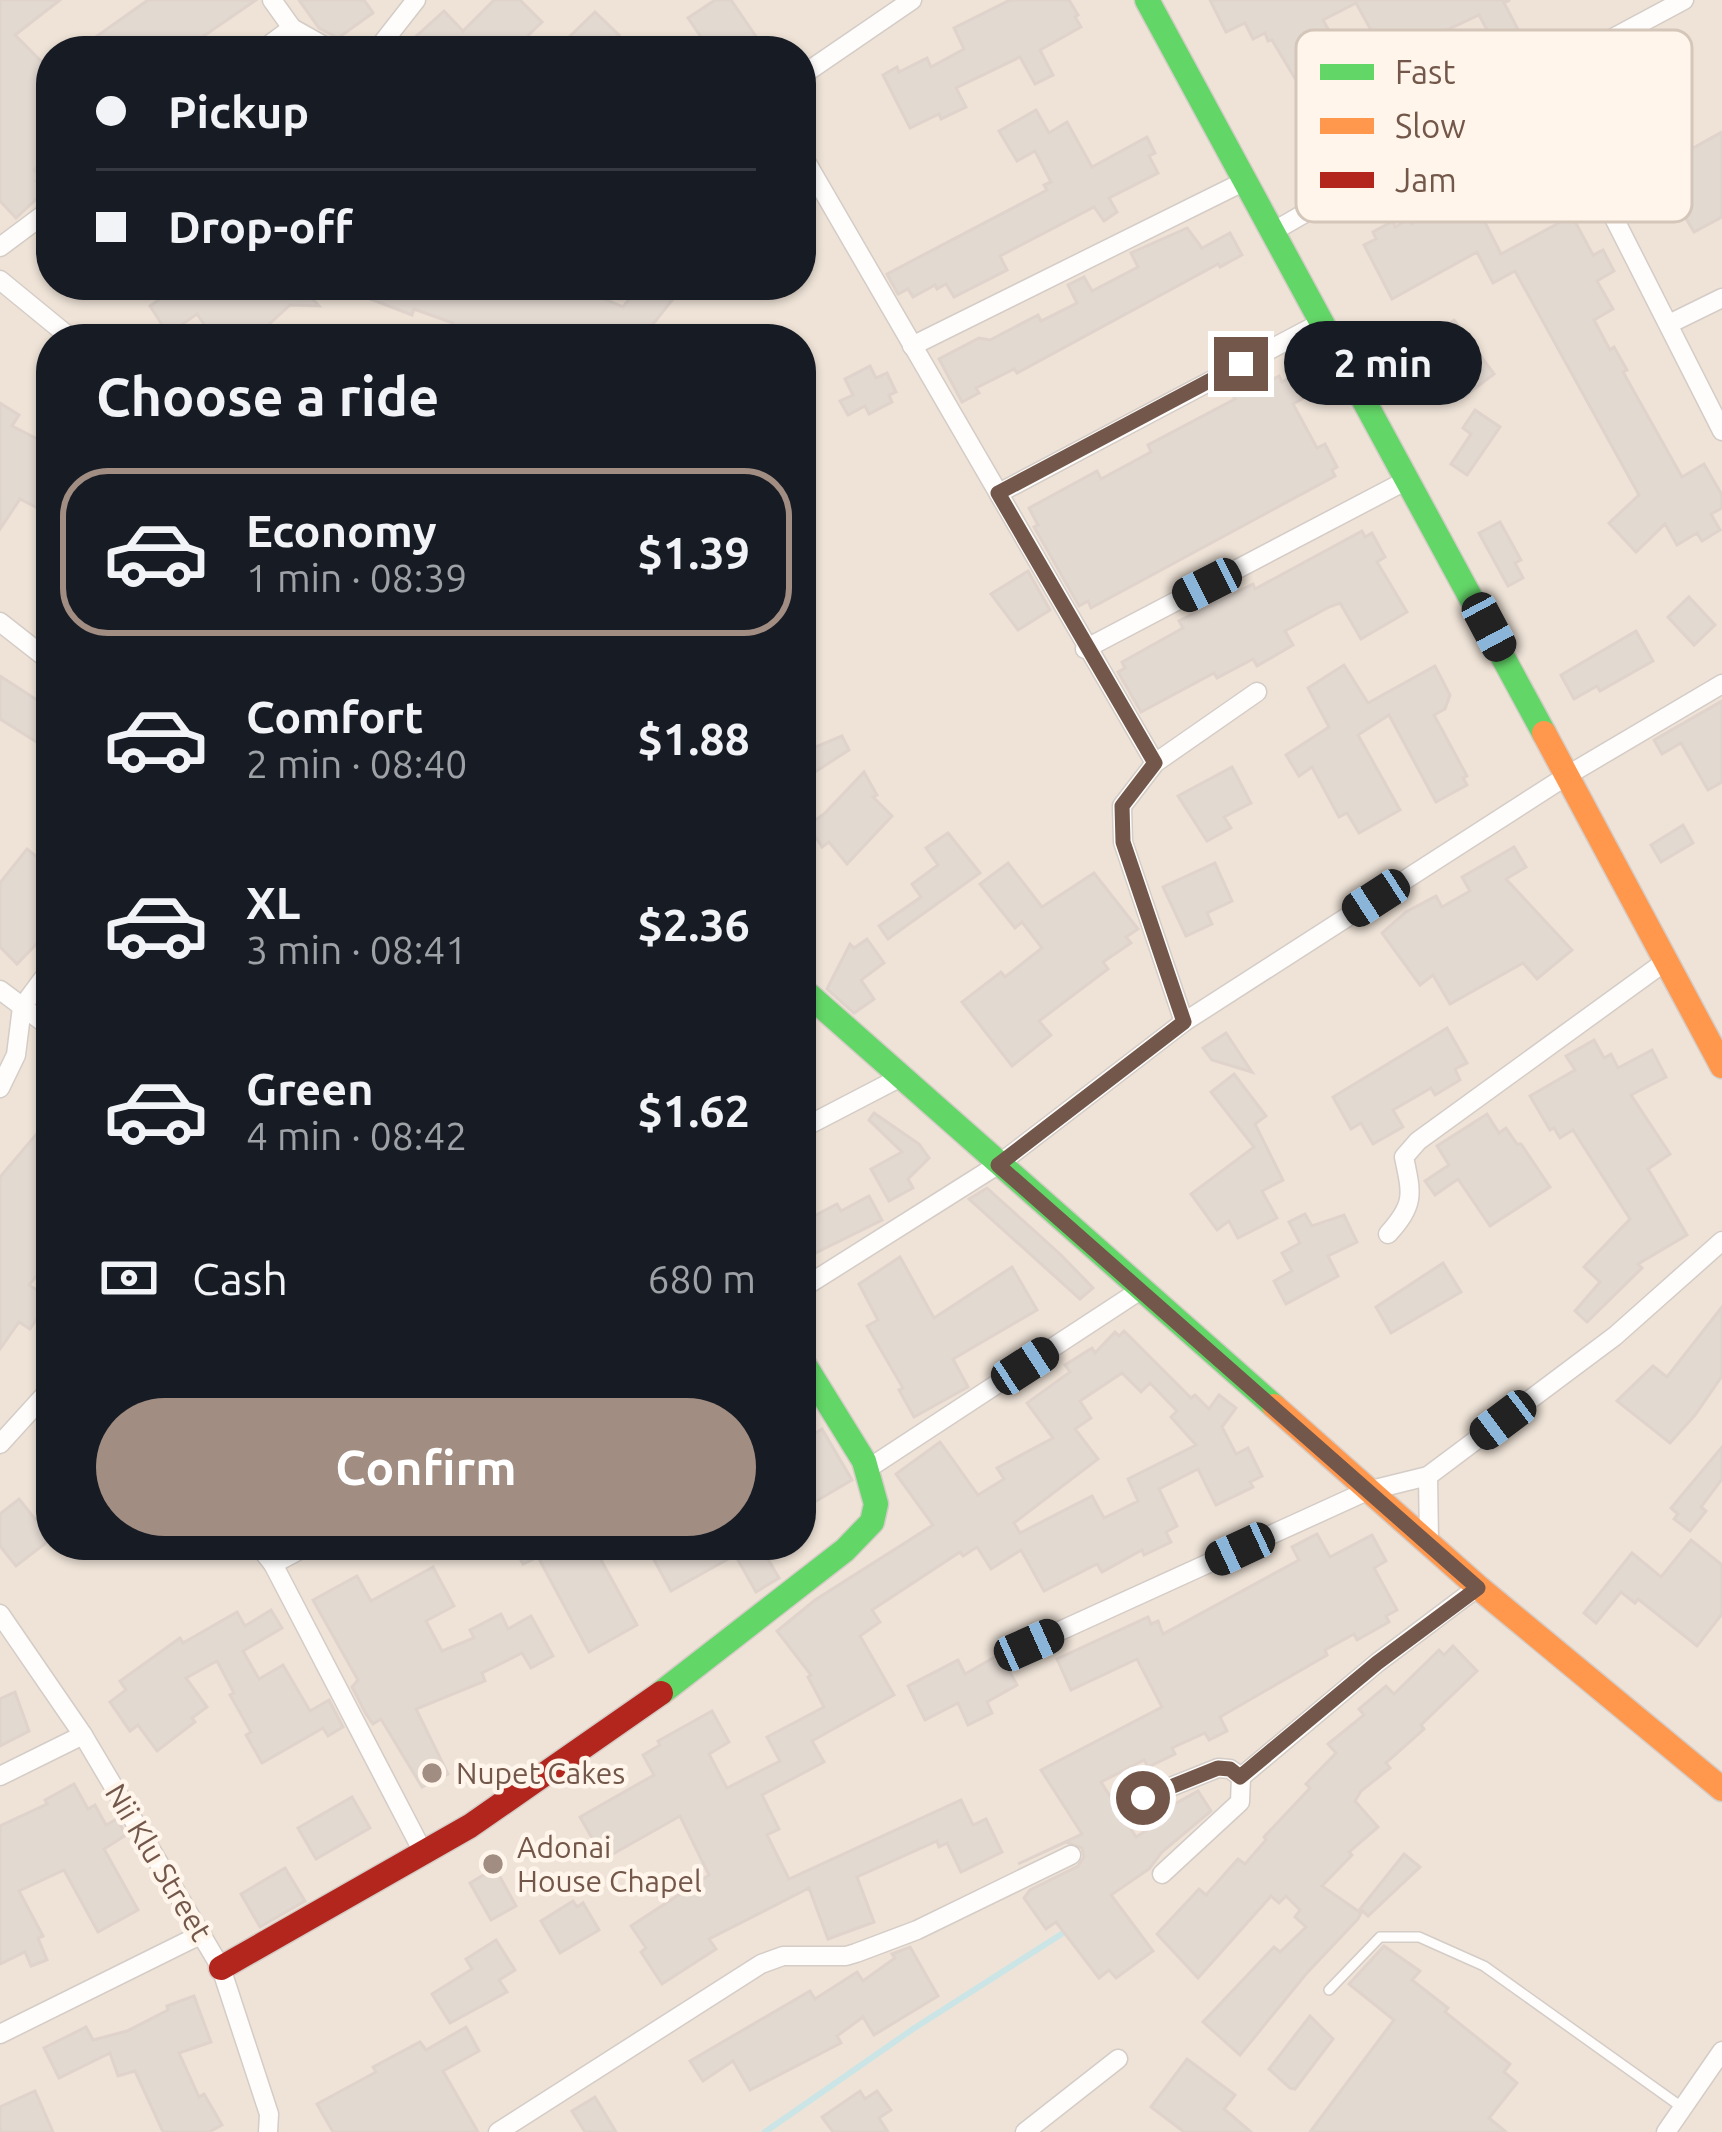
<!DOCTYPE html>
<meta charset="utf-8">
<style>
body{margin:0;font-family:Ubuntu,sans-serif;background:#20242c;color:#f1f3f6;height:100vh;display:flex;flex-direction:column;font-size:45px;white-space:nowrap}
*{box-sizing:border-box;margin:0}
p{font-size:39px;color:#9ea1a6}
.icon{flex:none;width:66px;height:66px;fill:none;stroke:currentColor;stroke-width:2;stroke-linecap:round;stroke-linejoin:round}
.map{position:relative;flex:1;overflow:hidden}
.side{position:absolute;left:36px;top:324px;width:780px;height:1236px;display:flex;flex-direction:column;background:#171b24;border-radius:48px;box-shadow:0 3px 9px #0004}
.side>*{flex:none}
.guide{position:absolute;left:36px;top:36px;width:780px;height:264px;border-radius:48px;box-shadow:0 3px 9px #0004;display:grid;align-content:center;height:264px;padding:0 60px;background:#171b24}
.end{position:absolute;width:54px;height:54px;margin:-27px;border:15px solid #73574a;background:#fff;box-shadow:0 0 0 6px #fff}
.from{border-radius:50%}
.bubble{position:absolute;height:84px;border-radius:42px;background:#171b24;box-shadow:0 3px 9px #0004;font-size:39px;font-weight:700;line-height:84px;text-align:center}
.car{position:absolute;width:36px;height:72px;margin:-36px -18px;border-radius:15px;box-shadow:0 0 9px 3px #0007;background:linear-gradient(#222 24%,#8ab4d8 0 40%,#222 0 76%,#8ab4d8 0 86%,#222 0)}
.guide b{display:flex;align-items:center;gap:42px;height:114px;font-size:45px}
.guide b+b{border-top:3px solid #363941}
.guide i{width:30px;height:30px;background:#f1f3f6}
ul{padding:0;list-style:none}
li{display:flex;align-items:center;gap:36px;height:168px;margin:0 24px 18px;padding:0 36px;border:6px solid transparent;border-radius:48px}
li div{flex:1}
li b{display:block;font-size:45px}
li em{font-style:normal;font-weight:700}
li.on{border-color:#a18d82}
li>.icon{width:108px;height:108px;stroke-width:1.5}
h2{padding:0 60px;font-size:54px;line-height:144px}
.pay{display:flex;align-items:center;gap:30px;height:132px;padding:0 60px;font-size:45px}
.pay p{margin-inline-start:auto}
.primary-button{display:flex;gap:24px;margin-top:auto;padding:24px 60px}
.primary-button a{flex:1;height:138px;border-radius:72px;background:#a18d82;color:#fff;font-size:48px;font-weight:700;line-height:138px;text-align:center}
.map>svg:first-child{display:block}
.residential{fill:#efe3d7;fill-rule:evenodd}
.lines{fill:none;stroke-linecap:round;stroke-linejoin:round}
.stream{stroke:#cbe5e6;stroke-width:6}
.building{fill:#e2d9d1;stroke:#dfd3cc;stroke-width:3;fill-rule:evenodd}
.lane-casing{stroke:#d4ccc6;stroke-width:12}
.street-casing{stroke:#d4ccc6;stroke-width:21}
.fast-casing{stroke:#d5ccc6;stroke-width:27}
.slow-casing{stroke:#d5ccc6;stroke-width:27}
.jam-casing{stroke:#d5ccc6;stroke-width:27}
.lane{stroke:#fefdfc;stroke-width:9}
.street{stroke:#fefdfc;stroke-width:18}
.fast{stroke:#63d668;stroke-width:24}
.slow{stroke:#ff974d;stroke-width:24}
.jam{stroke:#b3261e;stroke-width:24}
.route{stroke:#73574a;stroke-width:15}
.poi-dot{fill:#a18d82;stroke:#fff5ea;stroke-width:4.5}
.labels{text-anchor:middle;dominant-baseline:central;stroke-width:9;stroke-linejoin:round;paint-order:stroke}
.poi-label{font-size:30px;fill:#73574a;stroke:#fff5ea;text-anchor:start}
.street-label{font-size:30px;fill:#73574a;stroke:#fff5ea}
.key{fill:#fff5ea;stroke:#d5c6ba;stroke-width:3}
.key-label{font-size:33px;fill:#73574a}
</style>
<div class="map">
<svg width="1722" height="2132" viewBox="0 0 1722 2132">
<rect width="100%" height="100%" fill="#f6f0ea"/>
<path class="residential" d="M0 0H1722V2132H0ZM51 51H801V285H51ZM51 339H801V1545H51Z"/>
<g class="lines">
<path class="stream" d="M765 2132 913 2029 1071 1928"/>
</g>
<g class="building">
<path d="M0 0H60L15 35 51 71V154L34 170 41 176 36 181 46 190 16 218 0 201Z"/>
<path d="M148 0H256L182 51H76Z"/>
<path d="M299 0H364L373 13 338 38 319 28Z"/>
<path d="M494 0H520L542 22 512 51H400L444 11 463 31Z"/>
<path d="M715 0H731L766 51H703L696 40 701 37 688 18Z"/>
<path d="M1010 0H1069L1078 15 1075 17 1081 27 1040 50 1053 75 1035 84 1020 57 956 88 966 107 941 119 939 114 910 128 883 75 897 67 899 72 927 58 931 67 964 49 954 28Z"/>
<path d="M1210 0H1510L1504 3 1529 50 1505 63 1479 15 1445 31 1454 49 1368 90 1379 109 1330 137 1272 40 1268 41 1265 33 1253 39 1245 23 1226 32ZM1356 3 1372 32 1339 48 1323 20Z"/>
<path d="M595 12 619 35 603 51H579L567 39Z"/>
<path d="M1669 105 1693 148 1722 132V217L1694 232 1631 126Z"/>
<path d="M1036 110 1049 133 1067 122 1092 167 1147 137 1155 153 1149 156 1158 173 1109 198 1117 212 1104 221 1094 207 1000 256 1007 270 954 297 946 284 937 289 935 285 913 297 908 289 898 294 887 274 1047 190 1044 185 1051 182 1035 151 1017 161 999 131Z"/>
<path d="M1468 189 1501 254 1572 216 1593 255 1603 250 1614 271 1597 281 1613 309 1594 320 1610 350 1614 347 1627 370 1623 372 1682 477 1704 464 1722 495V508L1711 514 1720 530 1702 541 1697 533 1677 545 1665 524 1636 552 1609 523 1639 495 1515 271 1493 283 1477 252 1392 299 1364 245 1376 239 1373 232 1393 221 1395 227 1409 219 1412 224Z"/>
<path d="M1187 228 1202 248 1230 233 1242 255 1220 267 1218 264 1017 373 1014 369 976 388 979 393 962 402 939 359 979 338 990 340 1038 315 1041 321 1077 303 1068 285 1084 277 1092 291 1138 267 1131 253Z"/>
<path d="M180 285H300L319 306 290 305 266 327 274 339H214L197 314 168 334 150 306Z"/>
<path d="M334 285H571L623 307 640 285H656L673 299 641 339H445L453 323 414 309 412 315Z"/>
<path d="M1454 320 1494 374 1465 396 1425 342Z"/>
<path d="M870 366 876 378 887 373 896 392 889 395 892 402 869 414 865 406 848 415 840 401 853 395 845 379Z"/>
<path d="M1279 376 1282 382 1290 378 1302 399 1293 404 1317 448 1325 444 1337 467 1332 470 1335 476 1091 608 1088 601 1079 606 1034 527 1038 525 1029 508 1097 471 1101 479 1151 452 1148 445 1235 399 1231 392 1252 381 1256 388Z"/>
<path d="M0 403 19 415 12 426 51 446V515L20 499 0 529Z"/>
<path d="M1475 410 1500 427 1467 475 1451 464 1471 434 1463 428Z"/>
<path d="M1500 522 1521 560 1515 563 1523 578 1508 586 1479 533Z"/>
<path d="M1362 531 1365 537 1372 533 1385 557 1377 562 1407 612 1361 639 1340 603 1329 607 1285 631 1293 645 1257 666 1253 659 1217 678 1214 673 1141 712 1118 672 1125 668 1122 662 1183 628 1179 621 1253 584 1255 589Z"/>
<path d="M1028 571 1050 610 1018 630 991 594Z"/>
<path d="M1689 597 1715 625 1694 645 1668 617Z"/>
<path d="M1636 631 1653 661 1600 691 1597 686 1574 699 1561 675Z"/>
<path d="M1344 665 1368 703 1435 666 1450 695 1445 709 1434 715 1467 776 1463 778 1467 785 1436 802 1389 715 1358 735 1400 810 1359 833 1347 813 1339 817 1312 767 1299 776 1286 755 1329 727 1308 688Z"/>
<path d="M0 676 51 709V751L0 719Z"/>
<path d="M1722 701V782L1708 790 1681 743 1662 754 1654 740Z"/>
<path d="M842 736 849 750 801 781V753Z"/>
<path d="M1232 767 1251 803 1224 817 1231 828 1207 841 1178 796Z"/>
<path d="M864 772 877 795 873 797 892 816 847 864 829 842 822 847 808 825 824 814Z"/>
<path d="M1683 825 1693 843 1661 862 1651 845Z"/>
<path d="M948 833 980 873 888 939 879 926 921 897 912 884 938 865 926 848Z"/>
<path d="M1514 847 1526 867 1506 879 1572 950 1537 979 1523 963 1450 1004 1433 975 1420 985 1382 933 1406 912 1436 896 1442 907 1470 891 1462 877Z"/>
<path d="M27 849 51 868V929L17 964 0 947V883Z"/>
<path d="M1008 863 1042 907 1094 873 1138 929 1126 937 1131 943 1103 962 1108 969 1039 1021 1051 1035 1012 1066 962 1002 1001 972 1005 977 1042 948 1022 922 1015 928 980 884Z"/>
<path d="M1215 863 1232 901 1207 913 1212 924 1186 936 1163 887Z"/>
<path d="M867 939 884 963 861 980 874 999 854 1013 827 989 850 944 854 948Z"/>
<path d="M1447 1028 1467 1063 1455 1069 1460 1080 1435 1095 1431 1088 1393 1110 1403 1127 1373 1144 1361 1123 1351 1129 1333 1097Z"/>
<path d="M1226 1033 1252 1072 1212 1060 1203 1048Z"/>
<path d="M1594 1040 1604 1058 1611 1054 1618 1068 1652 1050 1666 1077 1631 1095 1670 1154 1648 1169 1687 1235 1638 1264 1642 1268 1587 1322 1575 1311 1600 1282 1584 1267 1630 1219 1573 1130 1560 1138 1554 1128 1550 1130 1530 1096 1575 1070 1566 1056Z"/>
<path d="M1234 1074 1266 1116 1255 1124 1283 1180 1262 1191 1277 1218 1238 1238 1229 1221 1217 1230 1191 1194 1254 1147 1211 1092Z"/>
<path d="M874 1113 919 1144 929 1158 908 1179 913 1188 889 1201 871 1169 902 1152 869 1120Z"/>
<path d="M1487 1114 1499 1133 1506 1128 1517 1144H1521L1550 1187 1490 1226 1458 1179 1435 1195 1425 1181 1449 1165 1437 1146Z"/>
<path d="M51 1117V1258L29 1285 50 1299 30 1329 19 1322 0 1349V1177Z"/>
<path d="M987 1188 1061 1255 1093 1288 1080 1299 969 1199Z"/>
<path d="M869 1196 882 1220 801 1260V1223L837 1204 841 1211Z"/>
<path d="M1305 1214 1312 1226 1344 1215 1357 1242 1328 1256 1338 1276 1286 1304 1274 1281 1292 1271 1282 1253 1300 1243 1289 1222Z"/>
<path d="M900 1257 934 1318 1012 1267 1037 1310 953 1359 968 1387 914 1417 899 1390 903 1388 867 1326 878 1320 859 1284Z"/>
<path d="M1443 1263 1461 1292 1391 1333 1376 1307Z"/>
<path d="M1722 1307V1376L1695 1415 1670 1443 1617 1401 1653 1366 1667 1377Z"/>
<path d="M1124 1331 1191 1398 1195 1395 1209 1409 1219 1395 1236 1408 1222 1427 1236 1454 1248 1448 1262 1476 1250 1482 1253 1487 1216 1505 1198 1469 1159 1489 1177 1526 1166 1532 1171 1542 1144 1555 1142 1550 1102 1572 1097 1564 1044 1591 1021 1550 991 1569 977 1547 963 1556 960 1552 872 1610 880 1622 860 1636 894 1695 812 1741 824 1762 762 1795 779 1829 767 1835 789 1879 961 1800 973 1825 986 1819 1002 1852 961 1872 947 1843 939 1847 937 1841 857 1877 874 1922 828 1939 809 1888 709 1939 716 1949 662 1984 641 1952 646 1948 631 1926 709 1875 680 1816 604 1859 580 1817 654 1775 643 1755 660 1745 658 1741 712 1711 729 1742 709 1754 727 1788 780 1761 767 1737 824 1707 808 1677 811 1675 777 1631 815 1600 933 1525 896 1474 940 1442 978 1495 1004 1479 997 1468 1053 1438 1027 1403 1070 1372 1065 1365 1092 1348 1095 1353 1115 1332 1119 1336ZM1122 1373 1141 1392 1150 1383 1177 1411 1171 1417 1196 1445 1128 1479 1138 1501 1104 1518 1092 1496 1020 1533 1014 1523 1098 1459 1075 1429 1091 1418 1080 1401Z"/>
<path d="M822 1429 852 1480 801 1510V1442Z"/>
<path d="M1722 1447V1479L1701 1507 1706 1511 1690 1531 1674 1519 1678 1514 1671 1508Z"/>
<path d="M19 1499 51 1539 16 1566 0 1546V1514Z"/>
<path d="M1317 1534 1330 1557 1372 1535 1386 1561 1374 1568 1397 1610 1386 1616 1389 1622 1357 1640 1354 1634 1325 1650 1327 1655 1220 1717 1227 1731 1209 1740 1205 1733 1172 1748 1175 1754 1148 1767 1144 1760 1101 1782 1136 1837 1166 1818 1162 1811 1198 1791 1211 1811 1162 1852 1149 1869 1111 1895 1153 1951 1116 1978 1109 1970 1099 1978 1056 1922 1046 1929 1024 1898 1030 1890 1078 1866 1084 1857 1082 1848 1066 1842 1018 1864 1082 1834 1041 1770 1162 1707 1137 1659 1071 1690 1057 1659 1148 1617 1151 1624 1158 1621 1163 1634 1299 1560 1292 1547Z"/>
<path d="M1691 1540 1722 1565V1614L1697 1646 1638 1599 1635 1603 1621 1592 1596 1623 1584 1613 1632 1553 1661 1577Z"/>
<path d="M513 1545H628L601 1560 637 1625 589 1652 538 1557 523 1564Z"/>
<path d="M646 1545H720L728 1559 671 1591Z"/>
<path d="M761 1547 779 1578 756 1592 738 1560Z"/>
<path d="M433 1567 454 1606 426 1621 442 1651 474 1638 470 1630 501 1614 508 1629 531 1616 553 1656 531 1668 522 1653 482 1673 485 1681 416 1709 448 1774 422 1787 381 1719 373 1724 366 1714 352 1687 358 1680 313 1600 357 1576 371 1601Z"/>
<path d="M271 1610 282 1628 243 1651 259 1679 283 1665 310 1711 329 1700 343 1727 328 1736 323 1728 262 1763 246 1735 251 1732 230 1695 234 1693 217 1661 186 1678 207 1707 192 1718 195 1722 157 1751 138 1725 130 1731 110 1702 126 1690 120 1681 180 1638 183 1643 237 1612 245 1626Z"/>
<path d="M1453 1646 1477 1671 1421 1725 1424 1729 1386 1763 1390 1768 1361 1791 1355 1801 1378 1827 1349 1852 1352 1855 1322 1886 1361 1913 1358 1919 1306 1974 1240 2055 1203 2022 1274 1947 1280 1952 1306 1927 1295 1917 1300 1910 1286 1896 1279 1903 1271 1896 1198 1978 1157 1934 1199 1889 1206 1895 1238 1859 1245 1864 1266 1840 1264 1837 1310 1788 1306 1784 1336 1753 1328 1744 1364 1715 1359 1709 1386 1686 1394 1694 1439 1650 1444 1655Z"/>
<path d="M1000 1654 1017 1685 987 1702 992 1713 968 1725 958 1703 925 1720 908 1686 958 1660 965 1674Z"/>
<path d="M15 1692 29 1731 0 1746V1699Z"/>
<path d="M74 1784 88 1809 95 1805 106 1825 117 1819 126 1835 104 1849 138 1910 98 1932 64 1870 19 1891 43 1936 38 1938 47 1960 31 1966 25 1952 0 1964V1826L47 1804 45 1800Z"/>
<path d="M352 1797 370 1828 316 1859 298 1828Z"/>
<path d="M1404 1854 1420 1867 1368 1916 1360 1909Z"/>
<path d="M285 1868 305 1901 260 1927 241 1894Z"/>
<path d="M495 1868 516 1906 491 1920 470 1883Z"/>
<path d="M573 1901 577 1907 583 1903 599 1930 560 1953 541 1921Z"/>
<path d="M496 1940 515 1970 499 1980 507 1992 450 2023 432 1994 472 1969 466 1959Z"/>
<path d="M1384 1946 1420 1971 1412 1980 1448 2008 1445 2012 1510 2064 1504 2072 1517 2083 1489 2118 1506 2132H1310L1394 2020 1349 1984Z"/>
<path d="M910 1947 938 1996 874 2035 863 2017 837 2036 841 2043 750 2090 733 2061 703 2081 690 2061 810 1991 815 1999 857 1972 863 1981 895 1958 892 1954Z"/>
<path d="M194 1996 211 2042 179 2053 199 2097 204 2094 222 2125 209 2132H163L135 2071 118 2076 110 2053 59 2078 44 2048 86 2027 93 2040 127 2031 168 2010 167 2006Z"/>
<path d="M1310 2016 1333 2039 1295 2089 1290 2088 1269 2069Z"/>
<path d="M466 2027 479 2051 443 2071 478 2132H333L317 2104 376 2072 373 2067 420 2042 426 2050Z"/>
<path d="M1187 2059 1235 2095 1224 2109 1251 2132H1184L1151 2107Z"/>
<path d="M35 2091 53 2132H0V2107Z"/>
<path d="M860 2091 865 2099 877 2091 891 2110 879 2118 888 2132H833L822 2117Z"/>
<path d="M595 2097 616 2132H585L572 2111Z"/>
</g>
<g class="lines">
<g class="lane-casing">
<path id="lane" d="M1329 1990 1380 1937H1419L1484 1966 1683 2108"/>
</g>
<g class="street-casing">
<g id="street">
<path d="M272 0 292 28"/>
<path d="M261 51 292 28 333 51"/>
<path d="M376 51 416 0"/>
<path d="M801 76 912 0"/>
<path d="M1542 76 1722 431"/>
<path d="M801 153 1155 763"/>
<path d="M1274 231 1542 76 1684 0"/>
<path d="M0 247 51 209"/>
<path d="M0 280 72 339"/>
<path d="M1669 324 1722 298"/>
<path d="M912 346 1245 181"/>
<path d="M999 493 1322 322"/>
<path d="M0 622 51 662"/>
<path d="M1085 649 1409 479"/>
<path d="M0 990 51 1028"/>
<path d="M1184 1022 1123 842 1122 806 1155 763 1257 692"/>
<path d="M0 1088 16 1055 22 1007 51 968"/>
<path d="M801 1129 901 1077"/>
<path d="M1388 1234C1415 1204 1412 1195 1404 1157L1418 1141 1666 961"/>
<path d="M801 1289 999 1164 1184 1022 1568 775 1722 684"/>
<path d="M0 1444 51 1388"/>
<path d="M869 1468 1142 1289"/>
<path d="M1428 1476 1429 1541"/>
<path d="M258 1545 273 1564 309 1545"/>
<path d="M273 1564 423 1852"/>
<path d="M0 1614 83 1735 221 1968 269 2114 268 2132"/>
<path d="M1029 1645 1367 1491 1428 1476 1615 1336 1722 1241"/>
<path d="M0 1776 83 1735"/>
<path d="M1241 1777 1377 1663 1478 1587"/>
<path d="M1143 1798 1218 1768 1230 1769 1241 1777 1240 1802 1162 1874"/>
<path d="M0 2034 202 1934"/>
<path d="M498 2132 761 1964 783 1956H846L856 1953 917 1930 1071 1855"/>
<path d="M1025 2132 1118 2059"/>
<path d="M1666 2132 1722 2051"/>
</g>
</g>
<g class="fast-casing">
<g id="fast">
<path d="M1147 0 1544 733"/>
<path d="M801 988 1274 1406"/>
<path d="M661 1693 845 1550 872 1522 876 1504 864 1461 801 1359"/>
</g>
</g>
<g class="slow-casing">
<g id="slow">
<path d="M1544 733 1722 1066"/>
<path d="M1274 1406 1478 1587 1722 1789"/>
</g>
</g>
<g class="jam-casing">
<path id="jam" d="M221 1968 470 1826 661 1693"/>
</g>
<use href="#lane" class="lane"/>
<use href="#street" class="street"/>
<use href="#fast" class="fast"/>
<use href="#slow" class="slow"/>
<use href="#jam" class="jam"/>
</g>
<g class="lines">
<path class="route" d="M1143 1798 1218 1768 1230 1769 1240 1777 1377 1663 1478 1588 998 1165 1184 1022 1123 842 1122 806 1155 763 998 493 1241 364"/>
</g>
<g class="poi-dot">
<circle cx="432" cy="1773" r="12"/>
<circle cx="493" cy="1864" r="12"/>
</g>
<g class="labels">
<g class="poi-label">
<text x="456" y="1773">Nupet Cakes</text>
<text x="517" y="1847">Adonai<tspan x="517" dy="34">House Chapel</tspan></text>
</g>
<g class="street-label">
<text transform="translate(159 1862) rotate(59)">Nii Klu Street</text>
</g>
</g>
<rect x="1296" y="30" width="396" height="192" rx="18" class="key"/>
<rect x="1320" y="64" width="54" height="16" fill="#63d668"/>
<rect x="1320" y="118" width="54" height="16" fill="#ff974d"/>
<rect x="1320" y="172" width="54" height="16" fill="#b3261e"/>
<g class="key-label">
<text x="1395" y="84">Fast</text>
<text x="1395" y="138">Slow</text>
<text x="1395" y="192">Jam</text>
</g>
</svg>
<i class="end from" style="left:1143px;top:1798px"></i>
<i class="end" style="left:1241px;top:364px"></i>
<div class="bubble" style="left:1284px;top:321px;width:198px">2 min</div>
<i class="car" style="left:1207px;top:585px;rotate:243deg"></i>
<i class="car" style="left:1489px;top:627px;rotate:152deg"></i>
<i class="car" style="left:1376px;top:898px;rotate:237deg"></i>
<i class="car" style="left:1025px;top:1366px;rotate:57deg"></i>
<i class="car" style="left:1503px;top:1420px;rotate:233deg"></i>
<i class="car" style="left:1240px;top:1549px;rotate:245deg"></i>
<i class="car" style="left:1029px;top:1645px;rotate:66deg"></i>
<div class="guide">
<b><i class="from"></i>Pickup</b>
<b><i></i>Drop-off</b>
</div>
<section class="side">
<h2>Choose a ride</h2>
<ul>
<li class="on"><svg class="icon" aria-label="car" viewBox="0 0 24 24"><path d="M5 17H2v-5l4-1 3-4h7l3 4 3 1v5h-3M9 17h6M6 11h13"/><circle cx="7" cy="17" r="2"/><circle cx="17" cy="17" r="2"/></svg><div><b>Economy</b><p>1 min · 08:39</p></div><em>$1.39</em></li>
<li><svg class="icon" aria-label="car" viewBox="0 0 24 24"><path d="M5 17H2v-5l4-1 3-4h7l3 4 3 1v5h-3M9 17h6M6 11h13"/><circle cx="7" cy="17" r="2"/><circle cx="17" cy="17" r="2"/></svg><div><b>Comfort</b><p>2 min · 08:40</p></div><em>$1.88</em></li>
<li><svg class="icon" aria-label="car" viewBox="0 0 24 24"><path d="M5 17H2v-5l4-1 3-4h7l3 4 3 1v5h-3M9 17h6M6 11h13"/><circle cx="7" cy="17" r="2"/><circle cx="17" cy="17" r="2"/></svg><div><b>XL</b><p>3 min · 08:41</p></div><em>$2.36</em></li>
<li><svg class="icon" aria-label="car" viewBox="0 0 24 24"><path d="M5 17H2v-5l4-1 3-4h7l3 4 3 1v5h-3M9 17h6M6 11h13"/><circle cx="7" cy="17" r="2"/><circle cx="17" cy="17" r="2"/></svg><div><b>Green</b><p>4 min · 08:42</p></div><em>$1.62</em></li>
</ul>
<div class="pay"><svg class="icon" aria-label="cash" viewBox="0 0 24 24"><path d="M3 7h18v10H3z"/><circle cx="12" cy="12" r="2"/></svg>Cash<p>680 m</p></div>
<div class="primary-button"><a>Confirm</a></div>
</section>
</div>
